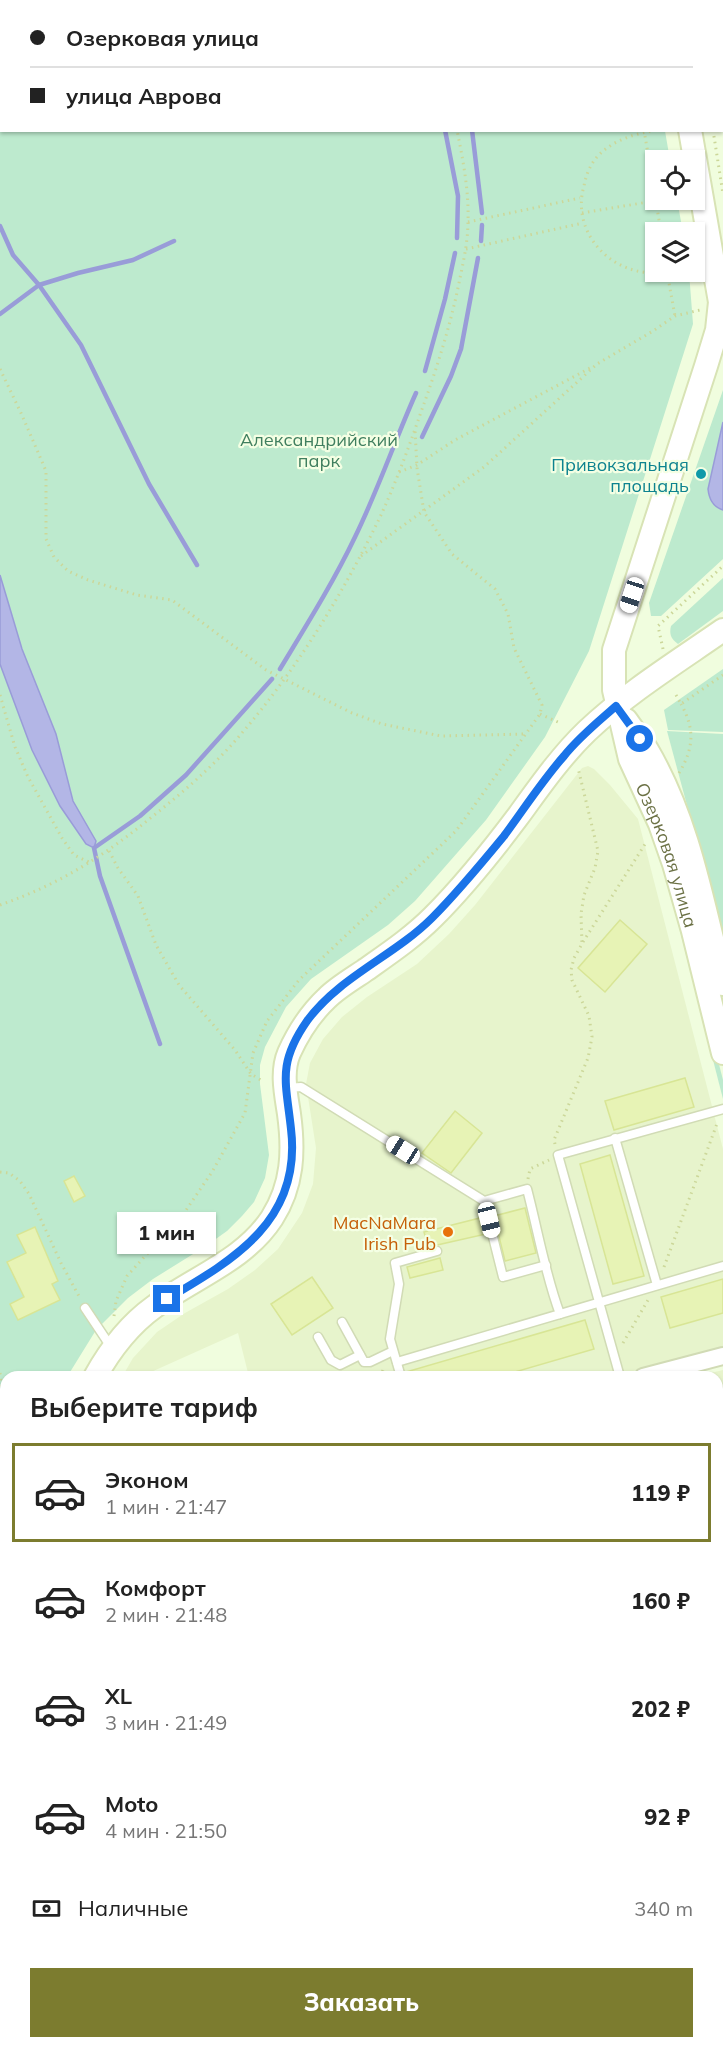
<!DOCTYPE html>
<html lang="ru">
<meta charset="utf-8">
<style>
body{margin:0;font-family:Mulish,sans-serif;background:#f2f2f2;color:#222;height:100vh;display:flex;flex-direction:column;font-size:22px;white-space:nowrap}
*{box-sizing:border-box;margin:0}
p{font-size:20px;color:#767676}
.icon{flex:none;width:33px;height:33px;fill:none;stroke:currentColor;stroke-width:2;stroke-linecap:round;stroke-linejoin:round}
.map{position:relative;flex:1;overflow:hidden}
.drawer{position:absolute;left:0px;top:1371px;width:723px;height:678px;display:flex;flex-direction:column;background:#fff;border-radius:18px 18px 0 0;box-shadow:0 2px 4px #0004}
.drawer>*{flex:none}
.hud{position:absolute;left:0px;top:0px;width:723px;height:132px;box-shadow:0 2px 4px #0004;display:grid;align-content:center;height:132px;padding:0 30px;background:#fff}
.buttons{position:absolute;left:645px;top:150px;display:grid;gap:12px}
.buttons a{display:grid;place-items:center;width:60px;height:60px;border-radius:0px;background:#fff;box-shadow:0 2px 4px #0004;font-size:30px}
.end{position:absolute;width:27px;height:27px;margin:-14px;border:8px solid #1a73e8;background:#fff;box-shadow:0 0 0 3px #fff}
.from{border-radius:50%}
.bubble{position:absolute;height:42px;border-radius:0px;background:#fff;box-shadow:0 2px 4px #0004;font-size:20px;font-weight:800;line-height:42px;text-align:center}
.car{position:absolute;width:18px;height:36px;margin:-18px -9px;border-radius:8px;box-shadow:0 0 4px 2px #0007;background:linear-gradient(#fff 24%,#345 0 40%,#fff 0 76%,#345 0 86%,#fff 0)}
.hud b{display:flex;align-items:center;gap:21px;height:57px;font-size:22px}
.hud b+b{border-top:2px solid #e0e0e0}
.hud i{width:15px;height:15px;background:#222}
ul{padding:0;list-style:none}
li{display:flex;align-items:center;gap:18px;height:99px;margin:0 12px 9px;padding:0 18px;border:3px solid transparent;border-radius:0px}
li div{flex:1}
li b{display:block;font-size:22px}
li em{font-style:normal;font-weight:800}
li.current{border-color:#7c7c2f}
li>.icon{width:54px;height:54px;stroke-width:1.5}
h2{padding:0 30px;font-size:27px;line-height:72px}
.pay{display:flex;align-items:center;gap:15px;height:66px;padding:0 30px;font-size:22px}
.pay p{margin-inline-start:auto}
.action{display:flex;gap:12px;margin-top:auto;padding:12px 30px}
.action a{flex:1;height:69px;border-radius:0px;background:#7c7c2f;color:#fff;font-size:24px;font-weight:800;line-height:69px;text-align:center}
.map>svg:first-child{display:block}
.residential{fill:#e7f4cc}
.green{fill:#bdeace}
.water{fill:#b3b6e6;stroke:#999cd8;stroke-width:1.5}
.lines{fill:none;stroke-linecap:round;stroke-linejoin:round}
.stream{stroke:#999cd8;stroke-width:4.5}
.building{fill:#e7f3b5;stroke:#d8e595;stroke-width:1.5}
.lane-casing{stroke:#d1dbb5;stroke-width:11}
.street-casing{stroke:#d1dbb5;stroke-width:20}
.secondary-casing{stroke:#d8e3b5;stroke-width:26}
.path{stroke:#ccd799;stroke-width:3;stroke-dasharray:1.5 4.5;stroke-linecap:butt}
.lane{stroke:#fff;stroke-width:8}
.street{stroke:#fff;stroke-width:16}
.secondary{stroke:#fff;stroke-width:22}
.route{stroke:#1a73e8;stroke-width:8}
.culture-dot{fill:#0f9aa8;stroke:#f4ffe4;stroke-width:2}
.food-dot{fill:#e8710a;stroke:#f4ffe4;stroke-width:2}
.labels{text-anchor:middle;dominant-baseline:central;stroke-width:4.5;stroke-linejoin:round;paint-order:stroke}
.park-label{font-size:18px;fill:#407f5f;stroke:#f4ffe4}
.culture-label{font-size:18px;fill:#0d838f;stroke:#f4ffe4;text-anchor:end}
.street-label{font-size:18px;fill:#6c7246;stroke:#f4ffe4}
.food-label{font-size:18px;fill:#c56008;stroke:#f4ffe4;text-anchor:end}
</style>
<div class="map">
<svg width="723" height="2049" viewBox="0 0 723 2049">
<rect width="100%" height="100%" fill="#f0fdde"/>
<g class="residential">
<path d="M588 766 594 769 610 785 638 819 723 1149V1348L610 1377H249L238 1333 140 1377H122L133 1358 157 1332 185 1313 228 1289 255 1270 278 1249 302 1213 313 1184 316 1148 306 1084 310 1063 323 1039 342 1017 367 997 417 964 449 934 475 905 582 768Z"/>
<path d="M723 1370V2049H405L404 2043H717V1377H694Z"/>
<path d="M6 1566V2043H334L335 2049H0V1572Z"/>
</g>
<g class="green">
<path d="M0 0H643L644 1 2 2V130L665 131 670 160H656V200H677L683 232H656V272H689L693 324 589 651 545 737 486 820 415 901 388 925 311 979 286 1007 265 1047 260 1065V1084L269 1155 265 1178 254 1202 242 1216 227 1231 206 1246 153 1279 128 1298 96 1330 67 1377H6V1481L0 1490Z"/>
<path d="M723 390V422L708 489 719 509 723 510V559L661 616H651L649 603Z"/>
<path d="M723 578V611L678 644C671 639 669 634 671 626Z"/>
<path d="M723 669V732L668 730 664 710Z"/>
<path d="M667 731 723 734V939Z"/>
<path d="M662 840 723 1080V1099L657 841Z"/>
<path d="M723 1862V1945L717 1919V1863Z"/>
<path d="M717 2042 718 2049H588L587 2043Z"/>
</g>
<g class="water">
<path d="M723 422V510C713 507 709 499 708 489Z"/>
<path d="M0 575 22 649 56 734 73 801 96 841 94 848 86 844 60 806 32 750 0 664Z"/>
</g>
<g class="lines">
<g class="stream">
<path d="M287 0 288 2"/>
<path d="M395 0V2"/>
<path d="M420 0 421 2"/>
<path d="M445 130 458 196 457 238"/>
<path d="M472 130 482 213"/>
<path d="M0 226 13 255 39 285 81 345 149 484 197 565"/>
<path d="M481 241 482 225"/>
<path d="M0 314 39 285 78 273 133 260 174 241"/>
<path d="M425 371 445 299 455 253"/>
<path d="M422 437 451 376 461 349 478 258"/>
<path d="M280 669C306 626 333 583 355 537 378 490 395 440 416 393"/>
<path d="M160 1044 100 876 94 848 140 816 186 775 272 679"/>
</g>
</g>
<g class="building">
<path d="M620 920 647 944 605 992 578 968Z"/>
<path d="M685 1078 694 1107 614 1130 605 1101Z"/>
<path d="M455 1111 482 1133 451 1173 422 1153Z"/>
<path d="M610 1155 644 1276 613 1284 580 1164Z"/>
<path d="M74 1176 85 1196 74 1202 64 1181Z"/>
<path d="M525 1208 536 1253 505 1261 494 1216Z"/>
<path d="M480 1218 486 1234 428 1247 424 1232Z"/>
<path d="M35 1227 58 1281 52 1284 60 1300 18 1320 10 1304 24 1297 7 1262 26 1253 17 1235Z"/>
<path d="M440 1258 443 1270 410 1278 407 1267Z"/>
<path d="M312 1277 333 1308 292 1335 271 1304Z"/>
<path d="M723 1279V1313L670 1328 661 1297Z"/>
<path d="M585 1320 594 1349 498 1377H407L406 1372Z"/>
</g>
<g class="lines">
<g class="lane-casing">
<g id="lane">
<path d="M286 1088 301 1087 484 1201 527 1189C538 1231 545 1274 560 1314"/>
<path d="M615 1138 657 1285"/>
<path d="M484 1201 503 1277 546 1265"/>
<path d="M85 1308 111 1347"/>
<path d="M342 1322 364 1362H370L393 1351"/>
<path d="M318 1337 331 1360 340 1365 360 1355"/>
<path d="M397 1362 723 1266"/>
<path d="M401 1377 390 1339 399 1284 395 1263 437 1251"/>
<path d="M620 1377 558 1155 723 1109"/>
<path d="M717 1617 723 1616"/>
<path d="M0 1627 6 1628"/>
<path d="M0 1731H6"/>
<path d="M717 1835 723 1833"/>
<path d="M0 1909 6 1908"/>
<path d="M717 1973 723 2006"/>
<path d="M125 2043 126 2049"/>
<path d="M143 2043 144 2049"/>
<path d="M267 2043 268 2049"/>
<path d="M575 2043 576 2049"/>
</g>
</g>
<g class="street-casing">
<g id="street">
<path d="M722 86H723"/>
<path d="M643 1377 723 1356"/>
<path d="M0 1549 6 1548"/>
<path d="M350 2043 351 2049"/>
<path d="M388 2043 389 2049"/>
</g>
</g>
<g class="secondary-casing">
<g id="secondary">
<path d="M666 0V2"/>
<path id="s1" d="M690 130 720 302 717 330 706 366 614 650V690L630 759 660 824 674 864 693 931 723 1053"/>
<path d="M626 720C633 730 641 740 647 750 689 821 703 905 723 984"/>
<path d="M95 1377C110 1350 129 1325 154 1307 194 1277 244 1261 272 1218 293 1185 294 1151 289 1114 286 1094 281 1072 289 1053 298 1033 311 1013 327 998 337 988 352 979 364 971 388 954 412 938 433 917 464 886 492 851 519 815 540 786 561 756 587 731 627 693 677 662 723 630"/>
<path d="M0 1528 6 1520"/>
</g>
</g>
<g class="path">
<path d="M407 0V2"/>
<path d="M690 0V2"/>
<path d="M722 21 723 20"/>
<path d="M722 57H723"/>
<path d="M722 115 723 114"/>
<path d="M644 130 661 232"/>
<path d="M656 130C635 134 612 140 597 157 590 165 586 175 584 186 570 234 614 279 663 272"/>
<path d="M713 130 723 194"/>
<path d="M582 213 660 200"/>
<path d="M468 222 580 198"/>
<path d="M466 249 583 223"/>
<path d="M667 272 675 316"/>
<path d="M0 369 21 413 46 471V539L54 557 68 571 88 580 137 595 172 600 266 670 352 713 382 724 441 736 526 734"/>
<path d="M399 472 417 465 455 440 592 367"/>
<path d="M361 556 484 467 597 364 653 331 675 316 700 310"/>
<path d="M663 649 658 626 723 566"/>
<path d="M0 695 15 747 28 777 62 838 74 855 91 863"/>
<path d="M676 695 681 704 723 675"/>
<path d="M540 714 560 723"/>
<path d="M679 773C694 748 695 729 681 704"/>
<path d="M109 851 118 868 138 896 156 945 179 985 235 1050 251 1074 264 1082"/>
<path d="M0 905C60 884 104 856 153 816 182 793 210 769 235 741 294 674 342 596 381 515 396 482 409 447 421 412 437 368 451 324 460 278 464 259 468 240 468 221 469 191 463 160 457 130"/>
<path d="M583 942 647 841"/>
<path d="M555 1144 554 1140 588 1058 592 1037 589 1016 572 980 571 970 574 958 582 944 581 914 584 895 595 868 598 851 578 768"/>
<path d="M0 1172 9 1173 20 1181 29 1194 61 1263 80 1298"/>
<path d="M528 1179 530 1169 549 1160"/>
<path d="M664 1267 718 1121"/>
<path d="M114 1316 116 1301 127 1276 147 1254 167 1238 212 1172 245 1113 253 1053 267 1021 299 980 456 831 540 714 542 705 514 648 508 614 495 589 452 554 424 512 417 468 415 430"/>
<path d="M623 1343 648 1300"/>
<path d="M0 1373 4 1408 0 1457"/>
<path d="M380 1377 384 1368"/>
<path d="M0 1466 6 1477"/>
<path d="M717 1480 723 1478"/>
<path d="M717 1486 723 1489"/>
<path d="M717 1518 723 1517"/>
<path d="M0 1755 6 1761"/>
<path d="M717 1776 723 1772"/>
<path d="M0 1853 6 1848"/>
<path d="M0 1885 6 1888"/>
<path d="M0 2003 6 2000"/>
<path d="M0 2030 6 2036"/>
<path d="M11 2043 13 2049"/>
<path d="M177 2043 178 2049"/>
<path d="M240 2043 247 2049"/>
<path d="M369 2043 370 2049"/>
<path d="M61 2049 62 2043"/>
<path d="M218 2049 222 2043"/>
<path d="M433 2049 438 2043"/>
</g>
<use href="#lane" class="lane"/>
<use href="#street" class="street"/>
<use href="#secondary" class="secondary"/>
</g>
<g class="lines">
<path class="route" d="M167 1299C235 1259 302 1220 291 1129 286 1082 277 1064 307 1021 339 977 394 956 432 918 458 892 481 864 504 836 524 809 542 781 564 756 579 737 598 722 616 706L640 739"/>
</g>
<circle class="culture-dot" cx="701" cy="474" r="6"/>
<circle class="food-dot" cx="448" cy="1232" r="6"/>
<g class="labels">
<g class="park-label">
<text x="319" y="439">Александрийский<tspan x="319" dy="21">парк</tspan></text>
</g>
<g class="culture-label">
<text x="689" y="464">Привокзальная<tspan x="689" dy="21">площадь</tspan></text>
</g>
<g class="street-label">
<text stroke="none"><textPath href="#s1" startOffset="753">Озерковая улица</textPath></text>
</g>
<g class="food-label">
<text x="436" y="1222">MacNaMara<tspan x="436" dy="21">Irish Pub</tspan></text>
</g>
</g>
</svg>
<div class="buttons">
<a><svg class="icon" aria-label="locate" viewBox="0 0 24 24"><circle cx="12" cy="12" r="6"/><path d="M12 2v4M12 18v4M2 12h4M18 12h4"/></svg></a>
<a><svg class="icon" aria-label="layers" viewBox="0 0 24 24"><path d="M12 4l9 5-9 5-9-5zM3 14l9 5 9-5"/></svg></a>
</div>
<i class="end from" style="left:640px;top:739px"></i>
<i class="end" style="left:167px;top:1299px"></i>
<div class="bubble" style="left:117px;top:1212px;width:99px">1 мин</div>
<i class="car" style="left:632px;top:595px;rotate:198deg"></i>
<i class="car" style="left:403px;top:1150px;rotate:302deg"></i>
<i class="car" style="left:489px;top:1220px;rotate:166deg"></i>
<div class="hud">
<b><i class="from"></i>Озерковая улица</b>
<b><i></i>улица Аврова</b>
</div>
<section class="drawer">
<h2>Выберите тариф</h2>
<ul>
<li class="current"><svg class="icon" aria-label="car" viewBox="0 0 24 24"><path d="M5 17H2v-5l4-1 3-4h7l3 4 3 1v5h-3M9 17h6M6 11h13"/><circle cx="7" cy="17" r="2"/><circle cx="17" cy="17" r="2"/></svg><div><b>Эконом</b><p>1 мин · 21:47</p></div><em>119 ₽</em></li>
<li><svg class="icon" aria-label="car" viewBox="0 0 24 24"><path d="M5 17H2v-5l4-1 3-4h7l3 4 3 1v5h-3M9 17h6M6 11h13"/><circle cx="7" cy="17" r="2"/><circle cx="17" cy="17" r="2"/></svg><div><b>Комфорт</b><p>2 мин · 21:48</p></div><em>160 ₽</em></li>
<li><svg class="icon" aria-label="car" viewBox="0 0 24 24"><path d="M5 17H2v-5l4-1 3-4h7l3 4 3 1v5h-3M9 17h6M6 11h13"/><circle cx="7" cy="17" r="2"/><circle cx="17" cy="17" r="2"/></svg><div><b>XL</b><p>3 мин · 21:49</p></div><em>202 ₽</em></li>
<li><svg class="icon" aria-label="car" viewBox="0 0 24 24"><path d="M5 17H2v-5l4-1 3-4h7l3 4 3 1v5h-3M9 17h6M6 11h13"/><circle cx="7" cy="17" r="2"/><circle cx="17" cy="17" r="2"/></svg><div><b>Moto</b><p>4 мин · 21:50</p></div><em>92 ₽</em></li>
</ul>
<div class="pay"><svg class="icon" aria-label="cash" viewBox="0 0 24 24"><path d="M3 7h18v10H3z"/><circle cx="12" cy="12" r="2"/></svg>Наличные<p>340 m</p></div>
<div class="action"><a>Заказать</a></div>
</section>
</div>
